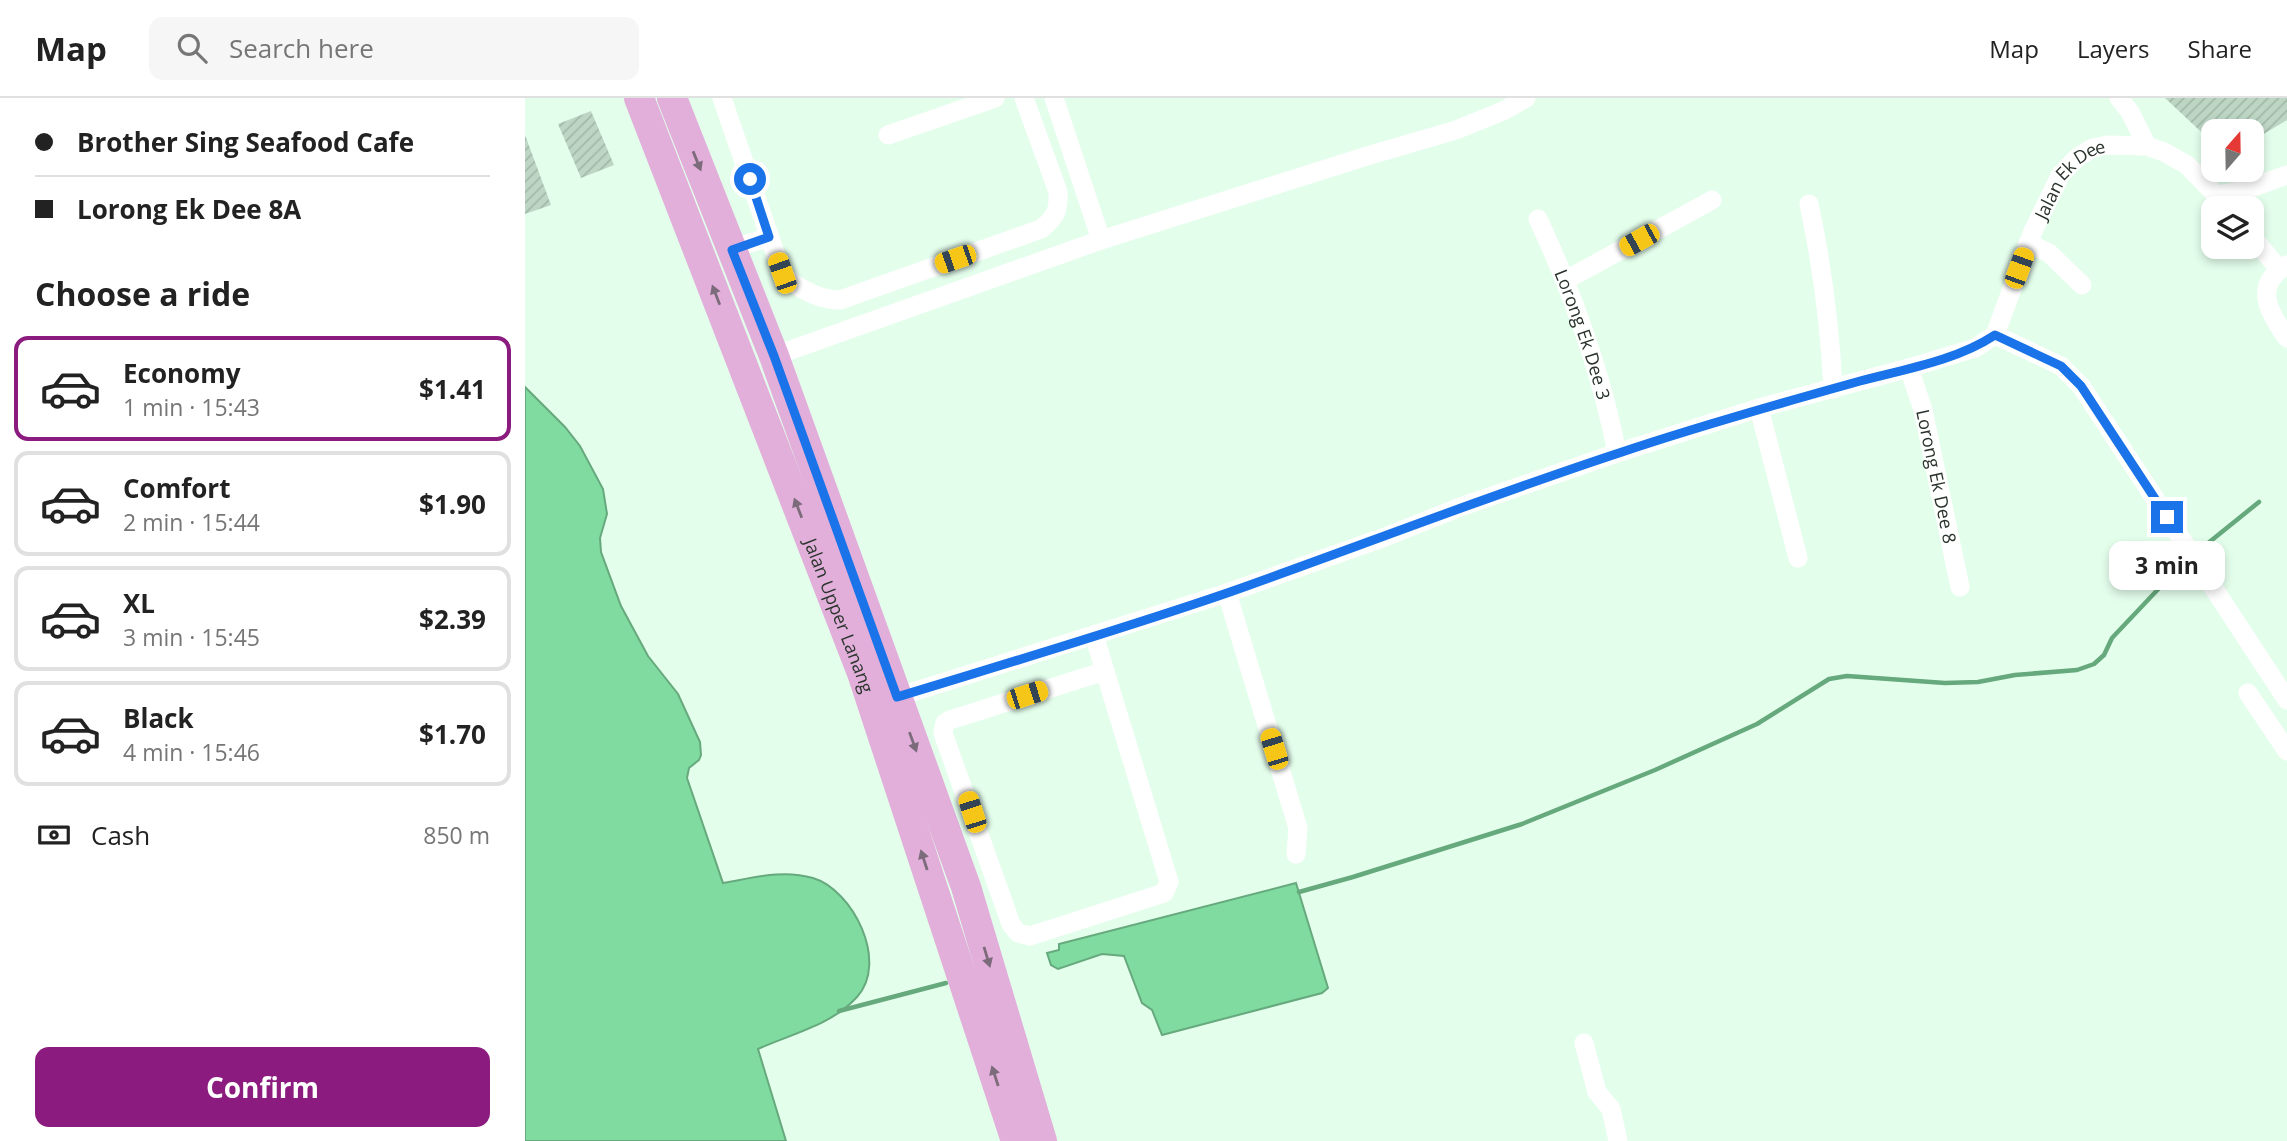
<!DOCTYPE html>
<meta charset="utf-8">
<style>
body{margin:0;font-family:"Open Sans",sans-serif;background:#f6f6f6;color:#222;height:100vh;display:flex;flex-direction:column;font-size:26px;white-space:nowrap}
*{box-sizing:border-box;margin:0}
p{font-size:23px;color:#767676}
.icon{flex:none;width:38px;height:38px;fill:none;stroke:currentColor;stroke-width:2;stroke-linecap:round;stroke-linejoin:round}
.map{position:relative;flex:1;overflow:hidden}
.sheet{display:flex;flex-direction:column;background:#fff;width:525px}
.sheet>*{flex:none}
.guide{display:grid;align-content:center;height:154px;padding:0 35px;background:#fff}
.needle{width:46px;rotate:20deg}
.tools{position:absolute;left:1676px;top:21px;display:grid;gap:14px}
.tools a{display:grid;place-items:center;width:63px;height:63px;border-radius:14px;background:#fff;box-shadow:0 4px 10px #0003;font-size:35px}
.end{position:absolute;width:32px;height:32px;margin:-16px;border:9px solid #1a73e8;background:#fff;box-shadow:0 0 0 4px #fff}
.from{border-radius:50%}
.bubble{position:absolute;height:49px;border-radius:14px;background:#fff;box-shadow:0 4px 10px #0003;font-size:23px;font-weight:700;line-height:49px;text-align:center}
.car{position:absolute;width:21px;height:42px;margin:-21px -10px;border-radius:9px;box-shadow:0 0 5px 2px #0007;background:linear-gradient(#f5c518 24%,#345 0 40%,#f5c518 0 76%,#345 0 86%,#f5c518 0)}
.guide b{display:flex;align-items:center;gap:24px;height:66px;font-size:26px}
.guide b+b{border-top:2px solid #e0e0e0}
.guide i{width:18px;height:18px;background:#222}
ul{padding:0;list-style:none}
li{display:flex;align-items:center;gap:21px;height:105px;margin:0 14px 10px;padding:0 21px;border:4px solid #e0e0e0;border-radius:14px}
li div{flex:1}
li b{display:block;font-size:26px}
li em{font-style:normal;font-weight:700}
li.current{border-color:#8b1b7f}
li>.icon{width:63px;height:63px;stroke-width:1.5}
h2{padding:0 35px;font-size:32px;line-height:84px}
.pay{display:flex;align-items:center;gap:18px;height:77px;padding:0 35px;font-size:26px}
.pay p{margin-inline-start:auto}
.primary-button{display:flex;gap:14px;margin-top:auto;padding:14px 35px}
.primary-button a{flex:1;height:80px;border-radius:14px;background:#8b1b7f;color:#fff;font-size:28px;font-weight:700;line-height:80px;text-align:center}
header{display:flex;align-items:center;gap:42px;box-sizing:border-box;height:98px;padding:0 35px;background:#fff;border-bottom:2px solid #e0e0e0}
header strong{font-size:33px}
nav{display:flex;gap:38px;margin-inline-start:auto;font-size:24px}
.search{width:490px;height:63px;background:#f6f6f6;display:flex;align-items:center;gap:18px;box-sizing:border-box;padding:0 24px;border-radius:14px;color:#767676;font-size:26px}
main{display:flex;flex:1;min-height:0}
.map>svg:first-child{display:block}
.water{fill:#80dba0;stroke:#66a97d;stroke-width:2}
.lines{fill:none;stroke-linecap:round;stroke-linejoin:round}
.stream{stroke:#66a97d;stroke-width:4.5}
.building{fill:url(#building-hatch)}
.street{stroke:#fff;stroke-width:19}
.primary{stroke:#e1afd9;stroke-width:30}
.oneway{fill:#7c6b7a}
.route{stroke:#1a73e8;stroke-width:9}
.labels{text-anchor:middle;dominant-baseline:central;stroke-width:7;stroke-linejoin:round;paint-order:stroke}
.street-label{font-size:18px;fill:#29332c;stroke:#fff}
</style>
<header>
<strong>Map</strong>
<div class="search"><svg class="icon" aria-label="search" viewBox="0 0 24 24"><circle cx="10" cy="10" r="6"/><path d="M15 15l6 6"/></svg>Search here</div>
<nav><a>Map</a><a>Layers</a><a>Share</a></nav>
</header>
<main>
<section class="sheet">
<div class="guide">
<b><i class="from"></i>Brother Sing Seafood Cafe</b>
<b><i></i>Lorong Ek Dee 8A</b>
</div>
<h2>Choose a ride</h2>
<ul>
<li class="current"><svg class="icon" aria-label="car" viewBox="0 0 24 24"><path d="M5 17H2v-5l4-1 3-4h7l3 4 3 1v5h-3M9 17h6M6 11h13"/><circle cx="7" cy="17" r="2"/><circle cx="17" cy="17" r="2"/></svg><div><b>Economy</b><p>1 min · 15:43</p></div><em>$1.41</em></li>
<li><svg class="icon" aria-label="car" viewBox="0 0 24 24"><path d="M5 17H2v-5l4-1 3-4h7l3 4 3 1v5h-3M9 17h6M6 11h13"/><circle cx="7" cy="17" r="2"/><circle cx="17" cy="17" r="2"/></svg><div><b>Comfort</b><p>2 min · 15:44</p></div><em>$1.90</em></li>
<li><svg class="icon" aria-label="car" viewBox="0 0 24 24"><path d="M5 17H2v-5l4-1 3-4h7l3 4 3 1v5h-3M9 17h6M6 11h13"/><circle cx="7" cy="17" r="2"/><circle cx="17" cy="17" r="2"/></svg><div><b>XL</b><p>3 min · 15:45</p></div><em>$2.39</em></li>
<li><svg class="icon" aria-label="car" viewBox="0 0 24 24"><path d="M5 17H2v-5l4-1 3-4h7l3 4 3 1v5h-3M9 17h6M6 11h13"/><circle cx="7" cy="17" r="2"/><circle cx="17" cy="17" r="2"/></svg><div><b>Black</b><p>4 min · 15:46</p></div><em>$1.70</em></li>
</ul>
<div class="pay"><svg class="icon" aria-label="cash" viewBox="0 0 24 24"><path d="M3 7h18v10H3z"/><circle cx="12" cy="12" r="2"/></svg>Cash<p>850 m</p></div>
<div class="primary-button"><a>Confirm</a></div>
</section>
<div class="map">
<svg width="1762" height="1043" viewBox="0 0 1762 1043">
<defs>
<pattern id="building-hatch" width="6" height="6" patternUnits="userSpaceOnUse" patternTransform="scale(1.75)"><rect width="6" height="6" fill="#bdd6c4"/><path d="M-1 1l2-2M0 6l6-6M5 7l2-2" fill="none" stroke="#a2b8a9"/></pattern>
</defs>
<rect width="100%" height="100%" fill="#e4feec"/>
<g class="water">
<path d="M0 289 40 329 55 348 78 391 82 416 75 440 76 454 96 508 123 558 153 596 175 644 176 657 174 662 164 670 162 680 198 785C228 780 257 771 288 780 328 792 364 864 332 899 307 927 266 936 233 951L261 1043H0Z"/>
<path d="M771 785 803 890 797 895 637 937 627 912 617 905 599 858 577 856 533 871 526 867 522 855 534 852V846Z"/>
</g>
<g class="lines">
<g class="stream">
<path d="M1677 450 1734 404"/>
<path d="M774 794 828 779 997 726 1130 672 1232 626 1304 581 1322 578 1420 585 1453 584 1490 577 1552 572 1569 566 1579 557 1587 540 1656 467"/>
<path d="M314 913 421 885"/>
</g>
</g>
<g class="building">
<path d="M1640 0H1762V22L1727 43V33H1689V46Z"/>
<path d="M66 13 89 67 56 80 33 26Z"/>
<path d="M0 37 26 107 0 116Z"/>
</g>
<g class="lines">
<g class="street">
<path d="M197 0 257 175C271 190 294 202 315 202L516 131C530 120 534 113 533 94L499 0"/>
<path d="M529 0 576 142"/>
<path d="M1594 0 1605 14 1622 48"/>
<path d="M363 37 470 0"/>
<path d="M1693 97 1720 92 1762 77"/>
<path d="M1284 106C1297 167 1305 228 1308 291"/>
<path id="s1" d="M1013 121C1048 196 1076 273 1092 355"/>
<path d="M1727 139 1754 171"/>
<path d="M1503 145 1524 155 1557 187"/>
<path d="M207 151 244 139"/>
<path d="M1762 167C1727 187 1744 215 1762 240"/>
<path d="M1041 182 1187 102"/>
<path d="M1470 237 1536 268 1556 288 1762 602"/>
<path d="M249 258 576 142 842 58 931 32 978 13 1001 0"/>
<path id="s2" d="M1384 270 1398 312 1435 489"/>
<path d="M1234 310 1273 460"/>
<path d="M702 495 773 730 771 756"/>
<path d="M569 537 644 784 639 795 505 838 493 835 486 826 419 638 418 633 420 625 425 622 580 573"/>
<path d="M1723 595 1762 653"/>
<path id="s3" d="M372 599 702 495 860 439 938 408 1092 355 1234 310 1384 270 1450 250 1470 237 1508 133 1536 76 1553 59 1568 50 1583 47 1622 48 1639 54 1662 67 1704 110"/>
<path d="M1059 945 1072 994 1086 1011 1093 1043"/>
</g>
<g class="primary">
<path id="s4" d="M114 0 337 575 491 1043"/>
<path d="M147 0 249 258 441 789 517 1043"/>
</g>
</g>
<defs><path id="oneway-solid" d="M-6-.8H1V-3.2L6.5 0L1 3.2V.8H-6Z" transform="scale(1.75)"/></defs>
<g class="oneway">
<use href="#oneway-solid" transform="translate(172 63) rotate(68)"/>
<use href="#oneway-solid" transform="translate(191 197) rotate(-111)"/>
<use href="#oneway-solid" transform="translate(273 410) rotate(-111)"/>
<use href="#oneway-solid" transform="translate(388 644) rotate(70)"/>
<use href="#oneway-solid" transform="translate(399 762) rotate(-108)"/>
<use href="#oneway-solid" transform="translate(462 859) rotate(73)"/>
<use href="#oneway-solid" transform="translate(470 978) rotate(-108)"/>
</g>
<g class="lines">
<path class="route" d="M225 81 244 139 207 152 249 258 372 599C483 565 595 532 705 494 835 448 963 398 1094 355 1171 329 1249 307 1328 285 1375 272 1429 264 1470 237L1536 268 1556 288 1642 419"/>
</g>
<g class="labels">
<g class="street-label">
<text stroke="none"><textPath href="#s3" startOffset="1334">Jalan Ek Dee</textPath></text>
<text stroke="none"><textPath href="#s1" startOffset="124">Lorong Ek Dee 3</textPath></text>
<text stroke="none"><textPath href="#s2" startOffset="112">Lorong Ek Dee 8</textPath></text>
<text stroke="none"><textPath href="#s4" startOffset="555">Jalan Upper Lanang</textPath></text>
</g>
</g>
</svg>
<div class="tools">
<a><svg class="needle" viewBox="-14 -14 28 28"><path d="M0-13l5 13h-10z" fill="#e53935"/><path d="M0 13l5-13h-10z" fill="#767676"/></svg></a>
<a><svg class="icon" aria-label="layers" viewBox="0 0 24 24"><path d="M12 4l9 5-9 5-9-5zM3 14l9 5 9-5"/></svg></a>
</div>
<i class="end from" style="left:225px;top:81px"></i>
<i class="end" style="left:1642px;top:419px"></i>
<div class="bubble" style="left:1584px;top:443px;width:116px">3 min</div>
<i class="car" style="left:1114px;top:142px;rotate:241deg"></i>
<i class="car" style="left:430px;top:161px;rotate:251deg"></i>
<i class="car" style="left:1494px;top:170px;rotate:20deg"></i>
<i class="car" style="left:257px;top:175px;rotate:341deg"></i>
<i class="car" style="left:502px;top:597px;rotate:72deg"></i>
<i class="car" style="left:749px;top:651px;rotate:343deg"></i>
<i class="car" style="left:447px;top:714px;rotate:342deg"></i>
</div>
</main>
